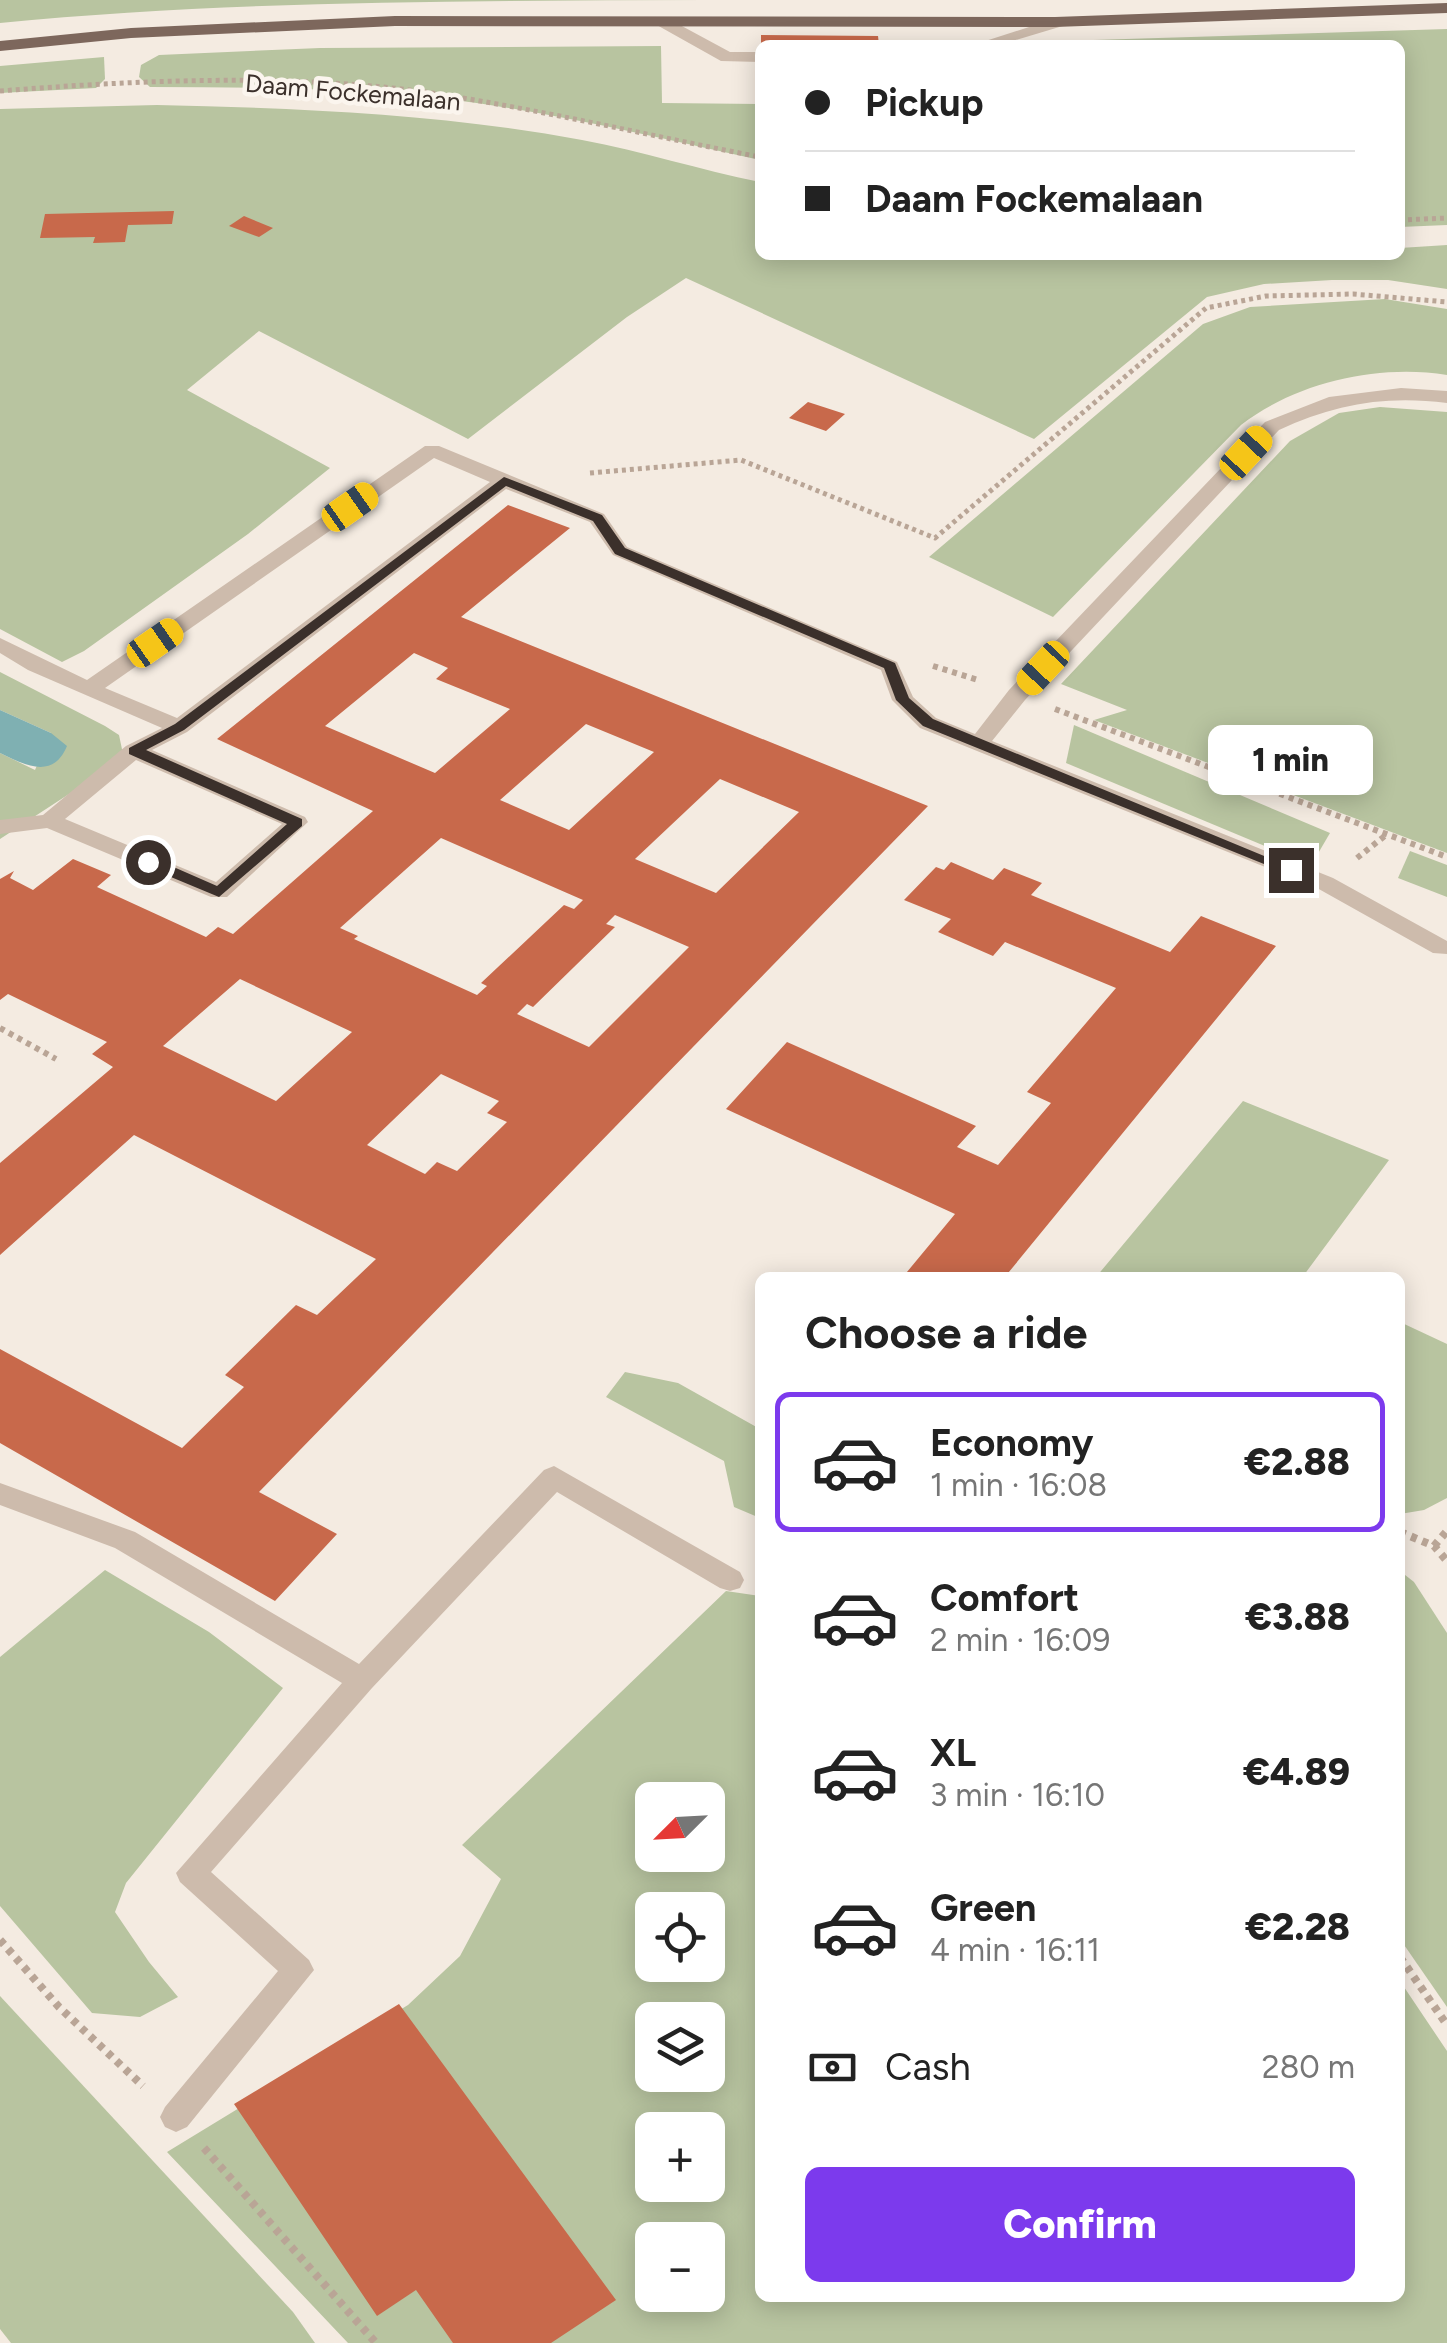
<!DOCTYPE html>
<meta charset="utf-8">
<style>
body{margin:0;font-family:Figtree,sans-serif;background:#f6f6f6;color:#222;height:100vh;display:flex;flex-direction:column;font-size:38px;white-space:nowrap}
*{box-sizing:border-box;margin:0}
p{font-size:32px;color:#767676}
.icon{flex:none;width:55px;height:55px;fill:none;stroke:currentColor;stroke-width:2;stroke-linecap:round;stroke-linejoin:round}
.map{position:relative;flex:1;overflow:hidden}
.side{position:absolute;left:755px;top:1272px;width:650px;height:1030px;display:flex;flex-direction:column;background:#fff;border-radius:15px;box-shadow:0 5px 25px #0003}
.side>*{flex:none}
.banner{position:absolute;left:755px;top:40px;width:650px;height:220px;border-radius:15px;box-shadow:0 5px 25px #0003;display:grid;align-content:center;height:220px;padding:0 50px;background:#fff}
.needle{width:65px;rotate:246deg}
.fabs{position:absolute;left:635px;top:1782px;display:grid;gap:20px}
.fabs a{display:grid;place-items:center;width:90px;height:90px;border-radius:15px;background:#fff;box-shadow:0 5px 25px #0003;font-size:50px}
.end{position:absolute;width:45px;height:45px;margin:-22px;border:12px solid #3b302b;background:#fff;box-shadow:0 0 0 5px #fff}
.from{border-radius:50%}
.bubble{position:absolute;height:70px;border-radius:15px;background:#fff;box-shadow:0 5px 25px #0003;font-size:32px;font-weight:800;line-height:70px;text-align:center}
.car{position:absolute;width:30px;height:60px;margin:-30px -15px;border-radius:12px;box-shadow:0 0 8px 2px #0007;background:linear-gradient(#f5c518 24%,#345 0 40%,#f5c518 0 76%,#345 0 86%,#f5c518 0)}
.banner b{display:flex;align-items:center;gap:35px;height:95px;font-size:38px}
.banner b+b{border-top:2px solid #e0e0e0}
.banner i{width:25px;height:25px;background:#222}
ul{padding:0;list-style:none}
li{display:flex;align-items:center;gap:30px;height:140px;margin:0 20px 15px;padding:0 30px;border:5px solid transparent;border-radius:15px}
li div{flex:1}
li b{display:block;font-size:38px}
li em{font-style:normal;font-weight:800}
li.active{border-color:#7c3aed}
li>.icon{width:90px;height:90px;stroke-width:1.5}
h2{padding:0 50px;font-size:45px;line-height:120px}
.pay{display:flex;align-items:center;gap:25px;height:110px;padding:0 50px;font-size:38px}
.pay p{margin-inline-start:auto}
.action{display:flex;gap:20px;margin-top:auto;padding:20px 50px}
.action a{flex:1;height:115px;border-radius:15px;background:#7c3aed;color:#fff;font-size:40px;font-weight:800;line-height:115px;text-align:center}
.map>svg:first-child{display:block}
.green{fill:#b8c4a0;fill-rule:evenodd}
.water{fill:#7fb0b2}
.building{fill:#c8694b;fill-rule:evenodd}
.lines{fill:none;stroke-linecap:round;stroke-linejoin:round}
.path-far2{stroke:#b9a596;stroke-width:5;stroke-dasharray:4 4;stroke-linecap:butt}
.path-far1{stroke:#b9a596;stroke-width:6;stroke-dasharray:5 5;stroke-linecap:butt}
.path{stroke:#b9a596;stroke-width:8;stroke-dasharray:6 6;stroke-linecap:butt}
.service{fill:#cdbbac;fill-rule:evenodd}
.primary{fill:#7d675c;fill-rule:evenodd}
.route{fill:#3b302b}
.labels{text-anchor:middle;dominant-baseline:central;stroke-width:9;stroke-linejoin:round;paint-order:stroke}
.far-street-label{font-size:25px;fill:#3b302b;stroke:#fbf5ee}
</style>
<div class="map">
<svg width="1447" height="2343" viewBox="0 0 1447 2343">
<rect width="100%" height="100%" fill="#f4ebe1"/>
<g class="green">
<path d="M0 0H706C472 1 233 0 0 23Z"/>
<path d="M1447 29V225L1400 227V45H1051L1061 41Z"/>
<path d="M661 46 662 103 760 104V160C658 138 558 113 454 100 353 88 251 87 150 87L139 77 141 65 159 55 320 48Z"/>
<path d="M104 57 105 79 96 88 0 93V66Z"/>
<path d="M157 105C300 108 442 114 582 140 642 151 700 170 760 182V255H1400V248L1447 245V289L1388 280H1332L1264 284 1207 297 1034 439 686 278 627 317 468 439 259 331 187 390 330 468 248 534 84 651 62 662 0 629V109Z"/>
<path d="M1385 299 1447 309V375C1378 364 1297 382 1241 425L1053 617 929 557 1203 324 1250 307Z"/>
<path d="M1380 407 1447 412V853L1094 720 1127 710 1061 684 1290 441 1339 413Z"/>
<path d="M0 672 105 726 119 735 123 754 89 781 0 839V753L35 770 51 733 0 710Z"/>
<path d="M1074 725 1330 833 1313 862 1296 859 1066 763Z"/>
<path d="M1410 851 1447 865V897L1398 878Z"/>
<path d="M1243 1101 1389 1160 1304 1275 1307 1277H1096Z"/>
<path d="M1400 1322 1447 1344V1498L1424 1510 1400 1514Z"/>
<path d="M625 1372 678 1383 760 1429V1518L734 1507 724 1461 606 1397Z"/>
<path d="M105 1570 209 1632 283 1688 126 1883 115 1912 149 1962 178 1997 140 2017 92 2013 0 1906V1657Z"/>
<path d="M1400 1571 1414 1582 1447 1633V2007L1400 1939Z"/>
<path d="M726 1591 760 1596V2298H1400V1981L1447 2051V2343H348L167 2152 408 2005 460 1956 501 1879 462 1845ZM652 1800H708V1855H652ZM652 1910H708V1965H652ZM652 2020H708V2075H652ZM652 2130H708V2185H652ZM652 2240H708V2295H652Z"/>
<path d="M0 1996 293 2312 315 2343H11L0 2329Z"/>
</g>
<path class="water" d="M0 710 51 733 67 746C53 780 25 765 0 753Z"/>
<g class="building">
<path d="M761 35 878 36 879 45H761Z"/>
<path d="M174 211 172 224 128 225 125 242 93 243 95 237 40 238 45 214Z"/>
<path d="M244 216 273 228 259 237 229 226Z"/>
<path d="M808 402 845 414 826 431 789 418Z"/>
<path d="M508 505 570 528 461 617 928 806 259 1492 337 1534 275 1601 0 1443V1349L182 1448 244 1387 225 1375 296 1305 317 1315 376 1259 134 1135 0 1255V1163L113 1067 92 1054 107 1042 8 994 0 1000V879L14 871 10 878 33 890 73 859 111 875 97 887 206 937 218 927 233 934 373 811 217 739ZM414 653 448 668 436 679 510 709 435 773 325 726ZM586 724 654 752 569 830 500 800ZM720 779 799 812 716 893 635 859ZM441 838 583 900 574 909 564 905 481 983 487 986 477 995 354 939 358 936 340 928ZM615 915 689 947 589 1047 517 1014 527 1004 533 1007 615 927 606 924ZM240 979 352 1032 276 1101 163 1046ZM441 1074 499 1101 487 1113 507 1122 457 1171 437 1162 425 1174 367 1145Z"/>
<path d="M951 862 993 880 1004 868 1042 883 1031 895 1170 952 1201 916 1276 946 1004 1278H902L955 1214 726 1109 787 1042 976 1126 957 1147 998 1165 1051 1103 1027 1092 1116 988 1005 942 993 956 938 932 951 919 904 900 936 867 944 870Z"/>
<path d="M399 2004 616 2300 551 2343H453L416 2290 377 2316 234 2104Z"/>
</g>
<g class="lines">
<g class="path-far2">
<path d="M0 91C138 80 295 73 432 93 542 110 651 136 760 157"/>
<path d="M1400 220 1447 218"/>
<path d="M590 473 741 460 935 538 1206 308 1266 296 1353 294 1447 302"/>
</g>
<g class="path-far1">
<path d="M933 666 978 680"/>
<path d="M1055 709 1447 857"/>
<path d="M1357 858 1386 835"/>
<path d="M0 1028 56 1059"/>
</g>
<g class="path">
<path d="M1400 1532 1434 1546 1447 1561"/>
<path d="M1434 1546 1447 1531"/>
<path d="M0 1940 59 2007 143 2086"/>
<path d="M1400 1957 1447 2025"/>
<path d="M204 2148 376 2343"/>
</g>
<g class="service">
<path d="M1060 17 1068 22 1066 25 999 45H973Z"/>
<path d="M655 18H667L730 52H760V62L721 61 655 24Z"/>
<path d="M1401 388 1447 391V403C1386 395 1334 404 1279 430L1025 700 992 741 1333 878 1447 941V954L1433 953 1317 888 920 728 892 700 881 670 613 555 590 522 506 489 187 732 152 750 305 817 308 822 227 897H211L47 828 0 834V820L43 815 126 746 162 728 28 670 0 653V638L87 680 425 446H439L604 514 627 547 897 662 913 697 936 718 975 734 1009 690 1265 422 1329 397ZM434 458 490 482 177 718 105 688ZM136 760 282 824 216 882 65 819Z"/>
<path d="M554 1466 740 1572 744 1580 740 1588 730 1591 720 1588 557 1492 372 1688 211 1872 309 1960 314 1970 187 2127 176 2132 165 2127 160 2117 165 2107 278 1971 180 1882 176 1873 342 1683 115 1548 0 1505V1483L135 1532 359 1664 544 1470Z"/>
</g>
<path class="primary" d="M1447 3V13L1055 27 395 26 131 38 0 51V41L131 28 395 16 1055 17Z"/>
</g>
<path class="route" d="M504 477 602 515 625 548 895 663 909 698 933 719 1298 870 1286 873 923 726 896 700 884 668 615 554 593 521 506 486 184 730 146 750 302 819V826L219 897 142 865V858H153L217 886 287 824 129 754V748L175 724Z"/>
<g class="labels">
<g class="far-street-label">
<text transform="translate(353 92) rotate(5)">Daam Fockemalaan</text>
</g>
</g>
</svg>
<div class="fabs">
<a><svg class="needle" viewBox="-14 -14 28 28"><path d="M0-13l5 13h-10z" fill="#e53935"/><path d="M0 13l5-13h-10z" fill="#767676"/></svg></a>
<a><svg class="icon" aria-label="locate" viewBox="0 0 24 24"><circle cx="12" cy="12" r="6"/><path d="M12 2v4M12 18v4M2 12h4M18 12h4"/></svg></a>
<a><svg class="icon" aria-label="layers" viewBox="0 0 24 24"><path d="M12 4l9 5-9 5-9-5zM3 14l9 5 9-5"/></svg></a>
<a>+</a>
<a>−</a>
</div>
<i class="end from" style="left:148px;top:862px"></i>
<i class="end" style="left:1291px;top:870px"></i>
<div class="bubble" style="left:1208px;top:725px;width:165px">1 min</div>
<i class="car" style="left:1246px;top:453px;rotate:43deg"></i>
<i class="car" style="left:350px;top:507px;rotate:55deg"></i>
<i class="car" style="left:155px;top:643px;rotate:55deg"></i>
<i class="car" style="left:1043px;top:668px;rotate:223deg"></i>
<div class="banner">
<b><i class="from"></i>Pickup</b>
<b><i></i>Daam Fockemalaan</b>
</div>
<section class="side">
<h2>Choose a ride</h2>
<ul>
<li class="active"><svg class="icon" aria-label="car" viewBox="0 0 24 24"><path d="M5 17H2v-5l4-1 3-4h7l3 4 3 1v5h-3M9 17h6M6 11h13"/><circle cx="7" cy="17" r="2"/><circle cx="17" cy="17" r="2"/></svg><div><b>Economy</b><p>1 min · 16:08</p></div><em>€2.88</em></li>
<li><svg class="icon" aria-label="car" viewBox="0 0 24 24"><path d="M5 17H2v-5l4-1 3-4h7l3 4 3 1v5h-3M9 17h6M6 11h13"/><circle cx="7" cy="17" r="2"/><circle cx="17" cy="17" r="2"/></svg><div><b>Comfort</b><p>2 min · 16:09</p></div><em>€3.88</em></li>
<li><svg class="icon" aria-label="car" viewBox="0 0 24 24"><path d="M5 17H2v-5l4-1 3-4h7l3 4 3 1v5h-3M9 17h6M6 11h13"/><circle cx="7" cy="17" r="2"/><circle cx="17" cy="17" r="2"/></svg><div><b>XL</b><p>3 min · 16:10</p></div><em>€4.89</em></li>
<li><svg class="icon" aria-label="car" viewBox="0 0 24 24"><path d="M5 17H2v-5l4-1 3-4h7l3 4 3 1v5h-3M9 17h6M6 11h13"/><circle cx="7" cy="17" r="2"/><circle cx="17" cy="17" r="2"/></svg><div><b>Green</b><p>4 min · 16:11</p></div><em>€2.28</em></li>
</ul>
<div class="pay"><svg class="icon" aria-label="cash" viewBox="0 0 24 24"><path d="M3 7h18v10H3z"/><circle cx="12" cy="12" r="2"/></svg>Cash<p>280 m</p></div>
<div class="action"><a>Confirm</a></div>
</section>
</div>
